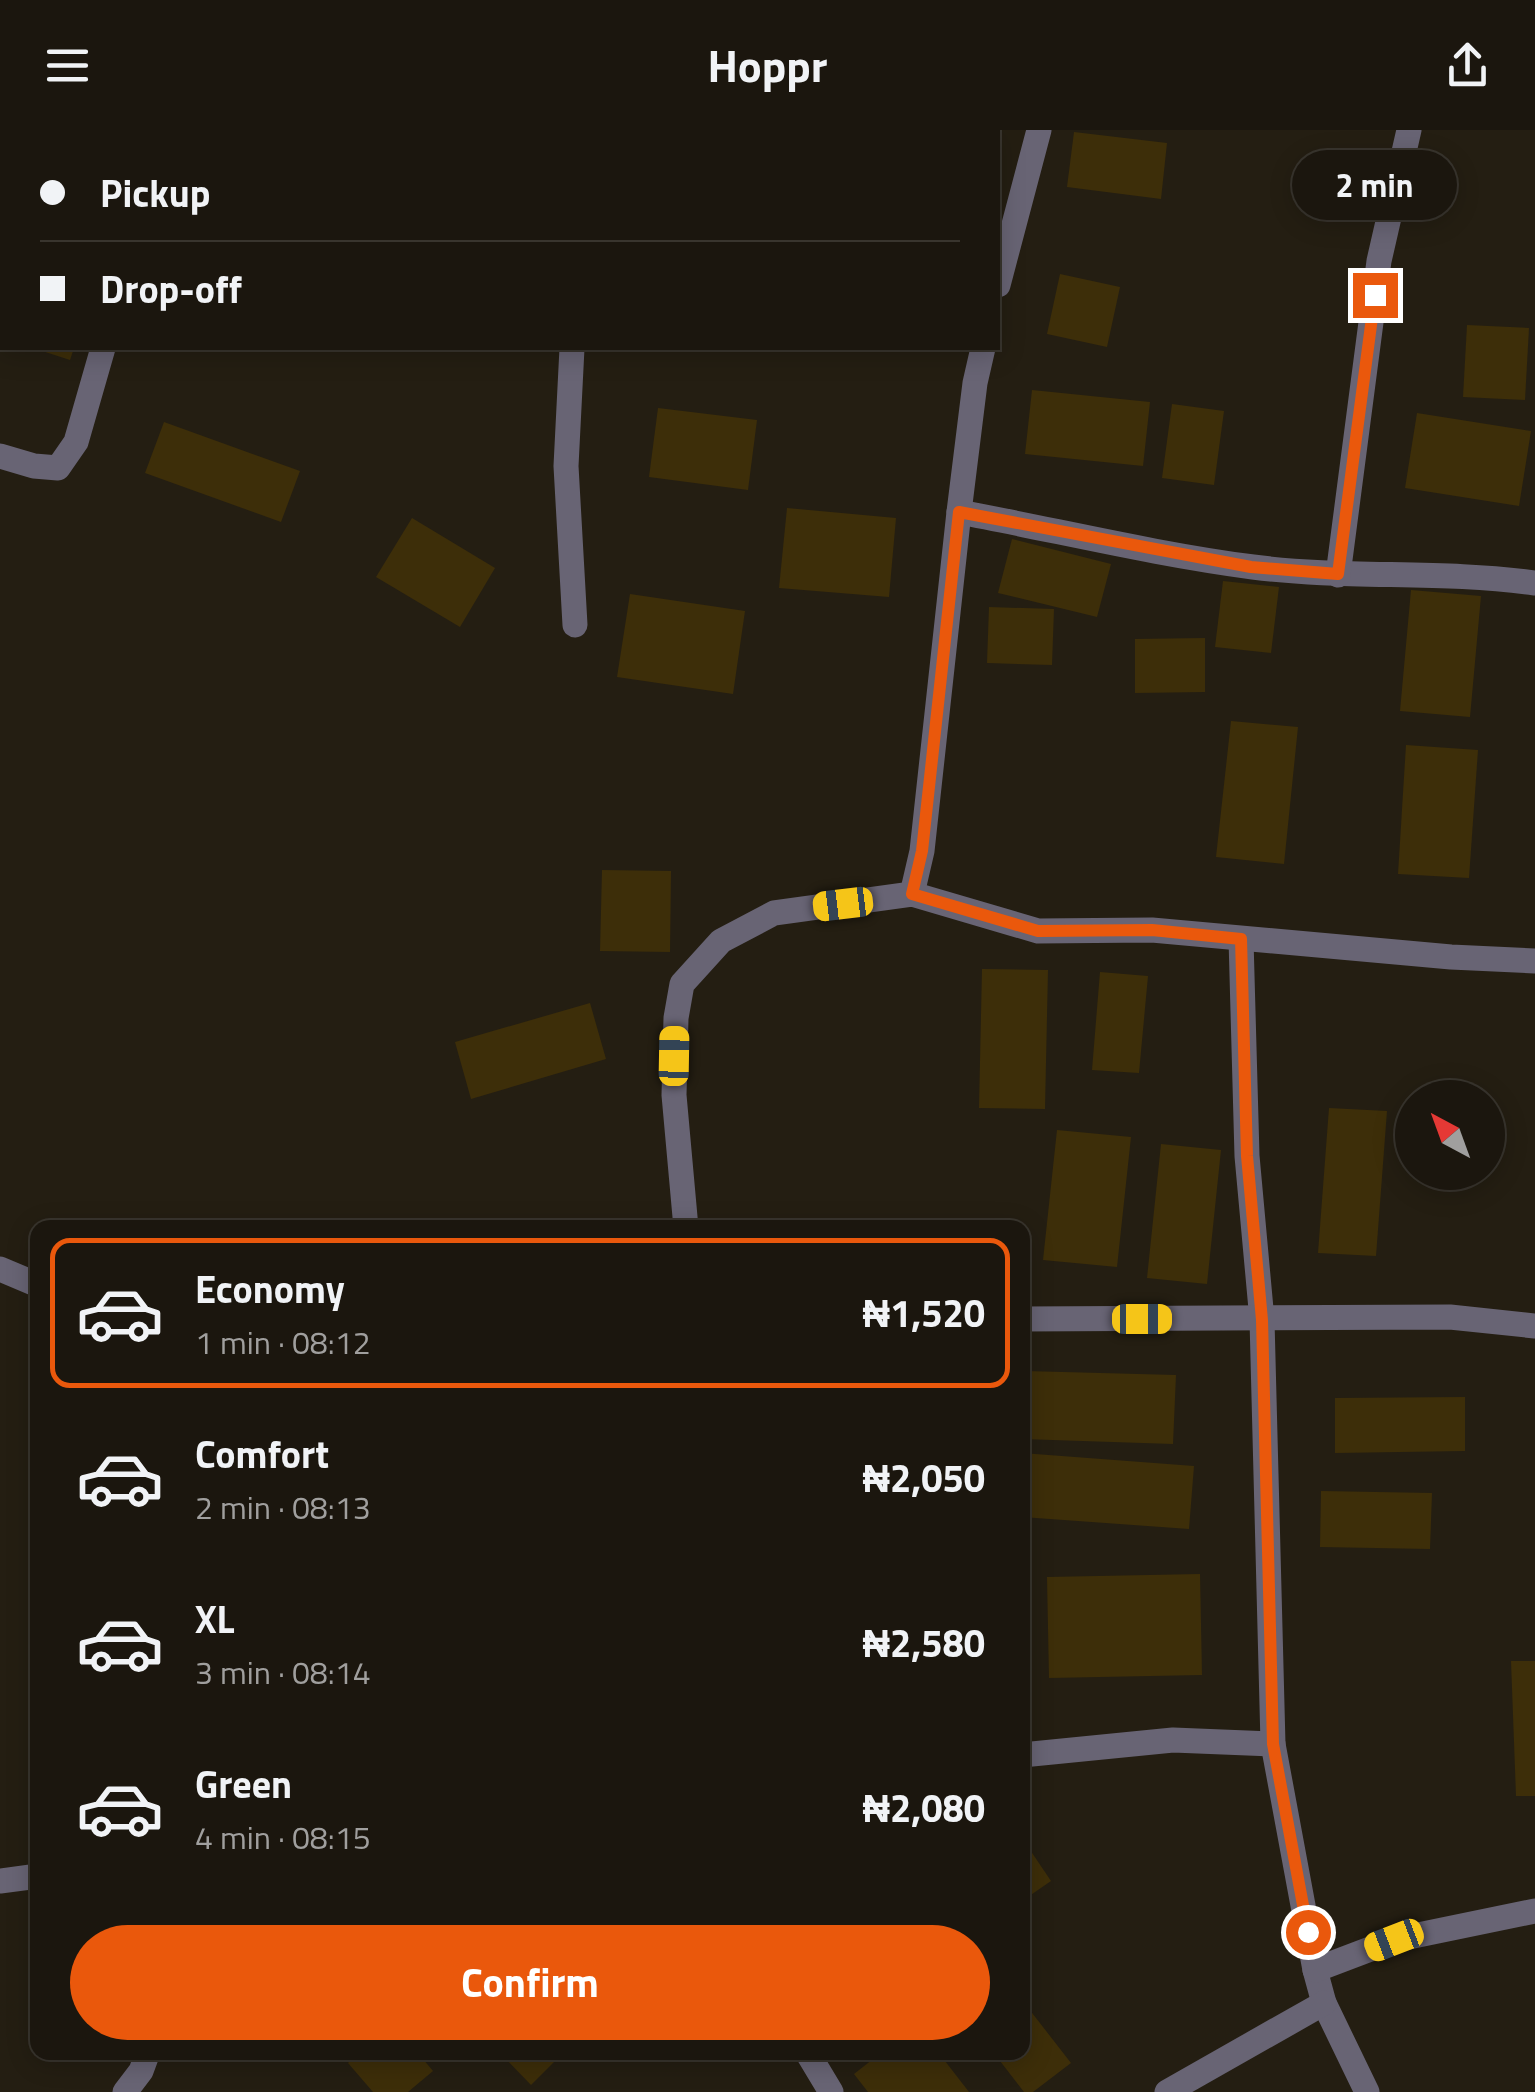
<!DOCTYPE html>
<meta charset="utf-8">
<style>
body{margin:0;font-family:"Titillium Web",sans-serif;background:#28231c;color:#f1f3f6;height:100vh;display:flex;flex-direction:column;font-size:38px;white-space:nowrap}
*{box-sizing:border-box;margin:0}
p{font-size:32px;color:#a09f9e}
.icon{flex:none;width:55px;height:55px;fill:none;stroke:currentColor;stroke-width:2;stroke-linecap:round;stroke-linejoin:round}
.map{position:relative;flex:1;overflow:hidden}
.drawer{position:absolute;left:30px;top:1090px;width:1000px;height:840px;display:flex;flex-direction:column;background:#1b160e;border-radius:20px;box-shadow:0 5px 25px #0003,0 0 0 2px #39352e}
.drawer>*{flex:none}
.top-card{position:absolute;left:0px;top:0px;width:1000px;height:220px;box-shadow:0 5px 25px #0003,0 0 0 2px #39352e;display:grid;align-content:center;height:220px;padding:0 40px;background:#1b160e}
.needle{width:65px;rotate:319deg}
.tools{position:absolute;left:1395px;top:950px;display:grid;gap:20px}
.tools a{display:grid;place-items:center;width:110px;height:110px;border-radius:50%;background:#1b160e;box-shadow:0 5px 25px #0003,0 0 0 2px #39352e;font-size:50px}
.end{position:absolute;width:45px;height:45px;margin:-22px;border:12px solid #ea580c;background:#fff;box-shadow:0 0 0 5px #fff}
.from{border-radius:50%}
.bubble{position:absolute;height:70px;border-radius:35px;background:#1b160e;box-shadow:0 5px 25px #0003,0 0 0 2px #39352e;font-size:32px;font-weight:700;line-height:70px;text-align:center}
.car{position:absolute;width:30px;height:60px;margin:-30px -15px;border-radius:12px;box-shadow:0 0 8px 2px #0007;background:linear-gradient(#f5c518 24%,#345 0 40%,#f5c518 0 76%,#345 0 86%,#f5c518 0)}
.top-card b{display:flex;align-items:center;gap:35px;height:95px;font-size:38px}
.top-card b+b{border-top:2px solid #39352e}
.top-card i{width:25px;height:25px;background:#f1f3f6}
ul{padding:18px 0 0;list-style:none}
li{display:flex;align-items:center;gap:30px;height:150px;margin:0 20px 15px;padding:0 20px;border:5px solid transparent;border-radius:20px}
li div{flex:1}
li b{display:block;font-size:38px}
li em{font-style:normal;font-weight:700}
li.on{border-color:#ea580c}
li>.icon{width:90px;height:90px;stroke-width:1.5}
.primary-button{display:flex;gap:20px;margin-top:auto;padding:20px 40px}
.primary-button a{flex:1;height:115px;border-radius:60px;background:#ea580c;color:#fff;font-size:40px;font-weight:700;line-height:115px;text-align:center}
header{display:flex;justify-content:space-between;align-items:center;height:130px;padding:0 40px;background:#1b160e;font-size:45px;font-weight:700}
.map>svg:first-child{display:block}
.building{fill:#3d2e09}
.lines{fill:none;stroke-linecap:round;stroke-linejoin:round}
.minor{stroke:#686474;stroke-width:25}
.route{stroke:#ea580c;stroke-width:12}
</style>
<header><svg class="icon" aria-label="menu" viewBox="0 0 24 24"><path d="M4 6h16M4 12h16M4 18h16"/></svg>Hoppr<svg class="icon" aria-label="share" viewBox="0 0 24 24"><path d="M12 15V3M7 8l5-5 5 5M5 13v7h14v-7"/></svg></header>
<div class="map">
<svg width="1535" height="1962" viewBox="0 0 1535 1962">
<rect width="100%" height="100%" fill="#241e12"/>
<g class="building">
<path d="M1074 2 1167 13 1161 69 1067 57Z"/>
<path d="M1060 144 1120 157 1107 217 1047 204Z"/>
<path d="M1467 195 1529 198 1525 270 1463 267Z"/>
<path d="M33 218H74L70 230Z"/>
<path d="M1032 260 1150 272 1143 336 1025 324Z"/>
<path d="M1172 274 1224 281 1214 355 1162 348Z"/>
<path d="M658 278 757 290 748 360 649 347Z"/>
<path d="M1417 283 1531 301 1519 376 1405 358Z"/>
<path d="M164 292 300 341 281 392 145 343Z"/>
<path d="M787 378 896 388 889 467 779 458Z"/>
<path d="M412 388 495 438 460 497 376 447Z"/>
<path d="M1012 409 1111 434 1097 487 998 463Z"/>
<path d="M1223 451 1279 457 1271 523 1215 517Z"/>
<path d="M1411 460 1481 466 1470 587 1400 581Z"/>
<path d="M630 464 745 481 733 564 617 547Z"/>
<path d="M989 477 1054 479 1052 535 987 533Z"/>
<path d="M1205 508V562L1135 563V509Z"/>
<path d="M1231 591 1298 597 1284 734 1216 727Z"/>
<path d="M1406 615 1478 620 1469 748 1398 744Z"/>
<path d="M602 740 671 741 670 822 600 821Z"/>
<path d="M982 839 1048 840 1045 979 979 978Z"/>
<path d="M1100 842 1148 846 1139 943 1092 940Z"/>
<path d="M590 873 606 929 471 969 455 912Z"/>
<path d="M1329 978 1387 981 1376 1126 1318 1123Z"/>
<path d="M1057 1000 1131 1007 1117 1137 1043 1130Z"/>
<path d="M1161 1014 1221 1020 1207 1154 1147 1148Z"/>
<path d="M1025 1241 1176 1245 1173 1314 1022 1309Z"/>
<path d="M1465 1267V1321L1335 1323V1268Z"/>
<path d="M1022 1323 1194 1336 1189 1399 1022 1387Z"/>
<path d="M1321 1361 1432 1363 1430 1419 1320 1417Z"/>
<path d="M1200 1444 1202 1545 1049 1548 1047 1447Z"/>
<path d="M1511 1531H1535V1666H1516Z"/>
<path d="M1022 1708 1051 1751 1022 1771Z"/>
<path d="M1022 1870 1071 1933 1033 1962H1024L993 1922H1022Z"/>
<path d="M360 1922H417L433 1941 408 1962H373L348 1933Z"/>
<path d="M499 1922H564L531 1955Z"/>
<path d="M882 1922H938L969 1962H868L854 1944Z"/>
</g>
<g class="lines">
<g class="minor">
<path d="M467 0 476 2"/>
<path d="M192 2 193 0"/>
<path d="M599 2 600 0"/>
<path d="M998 155 1039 0"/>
<path d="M572 218 566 336 575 495"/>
<path d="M0 326 34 336 58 338 76 312 103 218"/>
<path d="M959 382C1056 400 1154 424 1253 437 1347 449 1441 440 1535 453"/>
<path d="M1338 445 1379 131 1409 0"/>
<path d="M912 764 922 721 959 382 975 253 983 218"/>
<path d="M1241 809 1247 1026 1262 1190 1273 1614 1315 1840 1324 1873 1367 1962"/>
<path d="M686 1098 674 965 676 888 682 854 721 811 774 783 912 764 1038 801 1152 800 1451 827 1535 831"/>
<path d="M0 1139 38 1155"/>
<path d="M1022 1189 1450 1187 1535 1196"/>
<path d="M1022 1625 1173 1610 1273 1614"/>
<path d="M0 1751 38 1746"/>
<path d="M1315 1840 1394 1810 1535 1781"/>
<path d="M807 1922 831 1962"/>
<path d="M125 1962 141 1941 148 1922"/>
<path d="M1167 1962 1324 1873"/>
</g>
</g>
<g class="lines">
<path class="route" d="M1308 1802 1273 1614 1262 1190 1247 1026 1241 809 1152 800 1038 801 912 764 922 721 959 382 1251 437 1338 444 1375 165"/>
</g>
</svg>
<div class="tools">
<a><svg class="needle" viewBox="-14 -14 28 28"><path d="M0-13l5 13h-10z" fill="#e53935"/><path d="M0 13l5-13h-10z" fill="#a09f9e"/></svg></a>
</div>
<i class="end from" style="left:1308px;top:1802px"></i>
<i class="end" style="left:1375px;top:165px"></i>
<div class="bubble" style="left:1292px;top:20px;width:165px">2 min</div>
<i class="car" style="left:843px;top:774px;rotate:263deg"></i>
<i class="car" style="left:674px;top:926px;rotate:1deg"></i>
<i class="car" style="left:1142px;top:1189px;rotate:90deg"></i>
<i class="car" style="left:1394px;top:1810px;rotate:249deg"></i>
<div class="top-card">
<b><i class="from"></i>Pickup</b>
<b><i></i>Drop-off</b>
</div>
<section class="drawer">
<ul>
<li class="on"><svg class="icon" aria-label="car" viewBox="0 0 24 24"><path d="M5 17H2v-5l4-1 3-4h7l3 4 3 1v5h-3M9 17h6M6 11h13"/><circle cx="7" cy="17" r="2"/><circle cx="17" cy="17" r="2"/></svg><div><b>Economy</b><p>1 min · 08:12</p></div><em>₦1,520</em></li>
<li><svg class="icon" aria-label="car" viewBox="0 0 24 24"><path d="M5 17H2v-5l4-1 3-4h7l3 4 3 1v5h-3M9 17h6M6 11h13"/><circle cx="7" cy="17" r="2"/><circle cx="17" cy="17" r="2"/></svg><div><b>Comfort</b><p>2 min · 08:13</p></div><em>₦2,050</em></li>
<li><svg class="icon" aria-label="car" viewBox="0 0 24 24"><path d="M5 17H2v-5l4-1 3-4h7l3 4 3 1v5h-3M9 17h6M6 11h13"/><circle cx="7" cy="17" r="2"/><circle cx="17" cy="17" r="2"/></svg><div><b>XL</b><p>3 min · 08:14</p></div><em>₦2,580</em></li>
<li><svg class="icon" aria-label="car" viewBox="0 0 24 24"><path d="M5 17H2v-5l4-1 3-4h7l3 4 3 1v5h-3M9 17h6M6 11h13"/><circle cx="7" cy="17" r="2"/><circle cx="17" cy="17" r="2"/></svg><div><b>Green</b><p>4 min · 08:15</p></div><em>₦2,080</em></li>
</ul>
<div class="primary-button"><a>Confirm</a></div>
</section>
</div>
